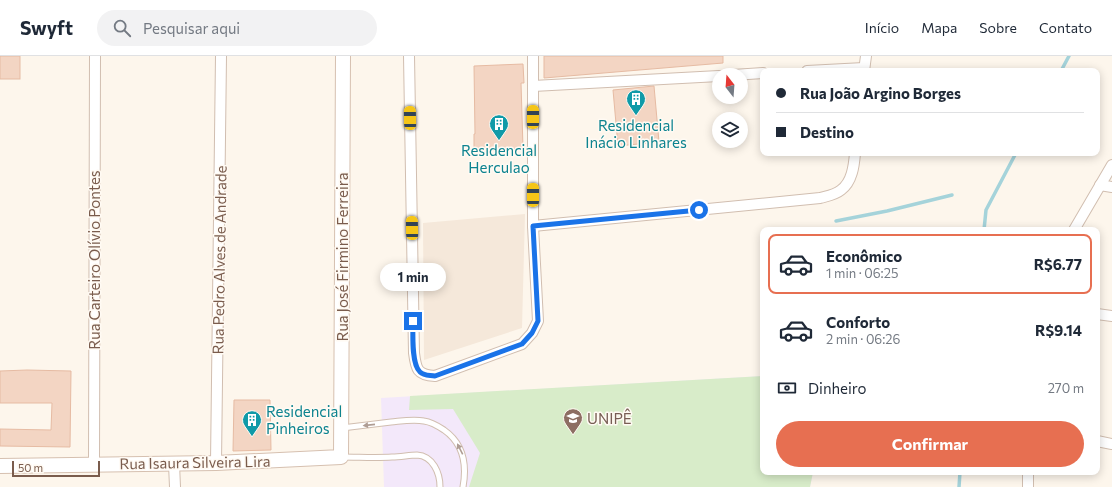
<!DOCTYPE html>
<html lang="pt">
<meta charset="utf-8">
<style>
body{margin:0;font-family:Commissioner,sans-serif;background:#f2f2f3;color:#1f2937;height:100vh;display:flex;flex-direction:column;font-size:15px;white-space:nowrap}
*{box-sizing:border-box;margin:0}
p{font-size:13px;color:#747a83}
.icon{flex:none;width:22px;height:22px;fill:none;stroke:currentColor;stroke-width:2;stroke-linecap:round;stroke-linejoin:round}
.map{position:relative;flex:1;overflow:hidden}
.sheet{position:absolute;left:760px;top:171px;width:340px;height:248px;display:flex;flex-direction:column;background:#fff;border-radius:8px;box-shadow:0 2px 10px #0003}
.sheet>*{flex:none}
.top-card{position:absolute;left:760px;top:12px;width:340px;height:88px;border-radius:8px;box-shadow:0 2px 10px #0003;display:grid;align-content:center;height:88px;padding:0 16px;background:#fff}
.needle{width:26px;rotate:343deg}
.tools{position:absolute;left:712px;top:12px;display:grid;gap:8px}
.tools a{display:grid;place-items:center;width:36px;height:36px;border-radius:50%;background:#fff;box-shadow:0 2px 10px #0003;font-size:20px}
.scale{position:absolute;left:12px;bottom:10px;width:88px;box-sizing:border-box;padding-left:4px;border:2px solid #7a5c4d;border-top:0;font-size:11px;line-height:14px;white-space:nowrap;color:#7a5c4d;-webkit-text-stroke:3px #fffaf3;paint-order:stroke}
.end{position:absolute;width:18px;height:18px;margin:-9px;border:5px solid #1a73e8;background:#fff;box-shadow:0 0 0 2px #fff}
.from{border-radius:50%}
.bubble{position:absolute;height:28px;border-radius:14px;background:#fff;box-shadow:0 2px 10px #0003;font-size:13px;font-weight:700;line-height:28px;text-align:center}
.car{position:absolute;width:12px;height:24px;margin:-12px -6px;border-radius:5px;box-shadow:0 0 3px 1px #0007;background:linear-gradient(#f5c518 24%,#345 0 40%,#f5c518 0 76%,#345 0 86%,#f5c518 0)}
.top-card b{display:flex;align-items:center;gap:14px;height:38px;font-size:15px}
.top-card b+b{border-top:1px solid #e0e1e3}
.top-card i{width:10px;height:10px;background:#1f2937}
ul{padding:7px 0 0;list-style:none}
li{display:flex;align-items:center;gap:12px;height:60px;margin:0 8px 6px;padding:0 8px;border:2px solid transparent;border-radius:8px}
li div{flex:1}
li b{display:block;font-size:15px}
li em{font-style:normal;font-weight:700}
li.current{border-color:#e76f51}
li>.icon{width:36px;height:36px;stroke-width:1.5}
.pay{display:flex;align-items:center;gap:10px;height:44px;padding:0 16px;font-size:15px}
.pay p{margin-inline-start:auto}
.cta{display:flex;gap:8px;margin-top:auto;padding:8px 16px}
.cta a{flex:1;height:46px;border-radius:24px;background:#e76f51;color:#fff;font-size:16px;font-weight:700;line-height:46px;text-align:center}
header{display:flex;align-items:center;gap:24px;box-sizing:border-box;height:56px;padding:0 20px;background:#fff;border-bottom:1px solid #e0e1e3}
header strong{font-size:19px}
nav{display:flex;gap:22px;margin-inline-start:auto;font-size:14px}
.search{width:280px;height:36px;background:#f2f2f3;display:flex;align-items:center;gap:10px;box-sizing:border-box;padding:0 14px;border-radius:22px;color:#747a83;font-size:15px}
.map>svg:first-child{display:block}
.residential{fill:#f5e8da}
.education{fill:#f3e8fa}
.green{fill:#d8ecc9}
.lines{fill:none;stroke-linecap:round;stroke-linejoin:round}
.stream{stroke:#a5d3da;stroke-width:3.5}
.building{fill:#f3d5c3;stroke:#e6bba3}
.service-casing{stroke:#d1beb0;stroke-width:7}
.minor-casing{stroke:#d1beb0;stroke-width:12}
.secondary-casing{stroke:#d6c0b0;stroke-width:16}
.service{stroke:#fff;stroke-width:5}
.minor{stroke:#fff;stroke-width:10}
.secondary{stroke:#fff;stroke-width:14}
.oneway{fill:#af9d94}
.route{stroke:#1a73e8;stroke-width:5}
.labels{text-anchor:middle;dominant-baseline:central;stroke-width:3;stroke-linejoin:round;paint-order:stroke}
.culture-label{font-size:15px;fill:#0d838f;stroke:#fffaf3}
.street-label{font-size:15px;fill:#7a5c4d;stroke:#fffaf3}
.education-label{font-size:15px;fill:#785e54;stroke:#fffaf3;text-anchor:start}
</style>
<header>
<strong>Swyft</strong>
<div class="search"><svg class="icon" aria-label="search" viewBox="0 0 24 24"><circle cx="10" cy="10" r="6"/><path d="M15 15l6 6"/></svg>Pesquisar aqui</div>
<nav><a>Início</a><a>Mapa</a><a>Sobre</a><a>Contato</a></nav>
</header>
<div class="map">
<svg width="1112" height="431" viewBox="0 0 1112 431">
<rect width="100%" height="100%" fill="#fdf6ec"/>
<path class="residential" d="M525 158 522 272 424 304 423 167Z"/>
<path class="education" d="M763 320V416H813L810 431H384L381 342Z"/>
<path class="green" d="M763 320V416H813L810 431H469L480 397 453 353 409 354 410 340Z"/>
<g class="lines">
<g class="stream">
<path d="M1061 15 1069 0"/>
<path d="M836 165 887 155 952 139"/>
<path d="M984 174 986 154 1016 97"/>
<path d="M959 431 960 416"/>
</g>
</g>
<g class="building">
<rect x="0" y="0" width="20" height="23"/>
<path d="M544 0H723V7L544 22Z"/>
<path d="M523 8 524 27H521L523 92 474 96V78H475L474 10Z"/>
<path d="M654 30 659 86 618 90 613 34Z"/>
<path d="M27 314 71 315 70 391 0 390V373L51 374 52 347H0V315Z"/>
<path d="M234 344H270L271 394 233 395Z"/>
</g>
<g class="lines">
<g class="service-casing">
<g id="service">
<path d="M342 372C358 370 375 368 391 366 402 365 413 363 424 365 432 366 438 370 444 374 464 388 467 409 463 431"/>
<path d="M342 401C359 401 376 402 392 401 401 401 409 399 417 399 433 400 440 417 440 431"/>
</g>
</g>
<g class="minor-casing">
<g id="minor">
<path d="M409 0 414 297C416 313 417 319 435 320L522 288 532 277 538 265 533 170V0"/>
<path d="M807 15 864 12"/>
<path d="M864 15 866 0"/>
<path d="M733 19 763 17"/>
<path d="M533 30 719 20"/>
<path d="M1100 129 1112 131"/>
<path d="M533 170 820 142C827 140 835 139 841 134 852 126 854 110 855 97"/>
<path d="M1074 174 1112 109"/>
<path d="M1097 258 1112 260"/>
<path d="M1097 385 1112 388"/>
<path d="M216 407 221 0"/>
<path d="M174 408 175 431"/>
<path d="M94 409 95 0"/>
<path d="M1028 431V416"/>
</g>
</g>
<g class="secondary-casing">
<path id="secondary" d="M0 410 216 407 341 401 343 0"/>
</g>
<use href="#service" class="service"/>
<use href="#minor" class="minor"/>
<use href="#secondary" class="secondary"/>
</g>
<defs><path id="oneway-solid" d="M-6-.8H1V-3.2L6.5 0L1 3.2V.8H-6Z"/></defs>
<g class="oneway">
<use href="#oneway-solid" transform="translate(369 369) rotate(174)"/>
<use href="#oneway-solid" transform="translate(460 393) rotate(-117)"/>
</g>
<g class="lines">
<path class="route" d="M413 265C413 277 411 308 420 316 424 320 429 319 435 320L522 288 532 277 538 265 533 170 699 154"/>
</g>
<defs>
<g id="building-pin" transform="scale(1)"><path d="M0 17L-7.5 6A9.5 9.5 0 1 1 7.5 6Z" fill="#0f9aa8" stroke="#fffaf3"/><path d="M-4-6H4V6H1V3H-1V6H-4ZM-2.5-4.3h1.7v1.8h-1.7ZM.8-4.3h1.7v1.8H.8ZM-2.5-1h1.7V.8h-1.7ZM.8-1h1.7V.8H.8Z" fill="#fff"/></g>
<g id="university-pin" transform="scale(1)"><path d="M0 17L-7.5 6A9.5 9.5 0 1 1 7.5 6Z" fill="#8d6e63" stroke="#fffaf3"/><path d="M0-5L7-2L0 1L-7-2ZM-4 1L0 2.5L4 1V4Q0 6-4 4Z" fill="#fff"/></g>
</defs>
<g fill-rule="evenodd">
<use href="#building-pin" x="636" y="43"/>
<use href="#building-pin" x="499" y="68"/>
<use href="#university-pin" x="573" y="362"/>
<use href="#building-pin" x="252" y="364"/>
</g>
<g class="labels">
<g class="culture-label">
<text x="636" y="69">Residencial<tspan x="636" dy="17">Inácio Linhares</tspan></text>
<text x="499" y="94">Residencial<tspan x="499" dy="17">Herculao</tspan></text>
<text x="266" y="355" text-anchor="start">Residencial<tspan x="266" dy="17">Pinheiros</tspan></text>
</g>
<g class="street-label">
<text transform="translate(342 201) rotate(-90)">Rua José Firmino Ferreira</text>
<text transform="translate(94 204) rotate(-90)">Rua Carteiro Olívio Pontes</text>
<text transform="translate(219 204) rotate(-89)">Rua Pedro Alves de Andrade</text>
<text transform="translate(195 406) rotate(-1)">Rua Isaura Silveira Lira</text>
</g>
<g class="education-label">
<text x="587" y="362">UNIPÊ</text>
</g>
</g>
</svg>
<div class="tools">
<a><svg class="needle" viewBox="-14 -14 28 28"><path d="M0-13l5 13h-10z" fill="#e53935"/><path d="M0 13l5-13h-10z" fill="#747a83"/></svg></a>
<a><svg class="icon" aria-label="layers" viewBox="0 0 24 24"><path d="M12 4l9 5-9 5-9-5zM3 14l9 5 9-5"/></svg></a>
</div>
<div class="scale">50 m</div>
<i class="end from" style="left:699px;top:154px"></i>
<i class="end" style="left:413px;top:265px"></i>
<div class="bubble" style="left:380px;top:207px;width:66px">1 min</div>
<i class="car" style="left:533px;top:61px;rotate:0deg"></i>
<i class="car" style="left:410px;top:62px;rotate:359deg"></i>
<i class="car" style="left:533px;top:139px;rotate:0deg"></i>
<i class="car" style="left:412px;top:172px;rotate:359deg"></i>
<div class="top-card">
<b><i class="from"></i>Rua João Argino Borges</b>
<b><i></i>Destino</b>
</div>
<section class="sheet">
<ul>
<li class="current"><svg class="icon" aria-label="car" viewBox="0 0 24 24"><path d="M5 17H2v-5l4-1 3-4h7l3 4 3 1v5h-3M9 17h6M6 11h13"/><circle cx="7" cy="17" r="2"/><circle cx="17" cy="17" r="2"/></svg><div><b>Econômico</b><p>1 min · 06:25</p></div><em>R$6.77</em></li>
<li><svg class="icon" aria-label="car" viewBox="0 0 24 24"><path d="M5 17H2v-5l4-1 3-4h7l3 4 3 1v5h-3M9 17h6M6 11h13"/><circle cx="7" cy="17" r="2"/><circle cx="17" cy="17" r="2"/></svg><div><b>Conforto</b><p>2 min · 06:26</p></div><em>R$9.14</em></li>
</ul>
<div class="pay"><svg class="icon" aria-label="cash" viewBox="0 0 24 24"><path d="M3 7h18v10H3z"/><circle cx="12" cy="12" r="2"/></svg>Dinheiro<p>270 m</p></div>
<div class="cta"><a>Confirmar</a></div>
</section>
</div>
